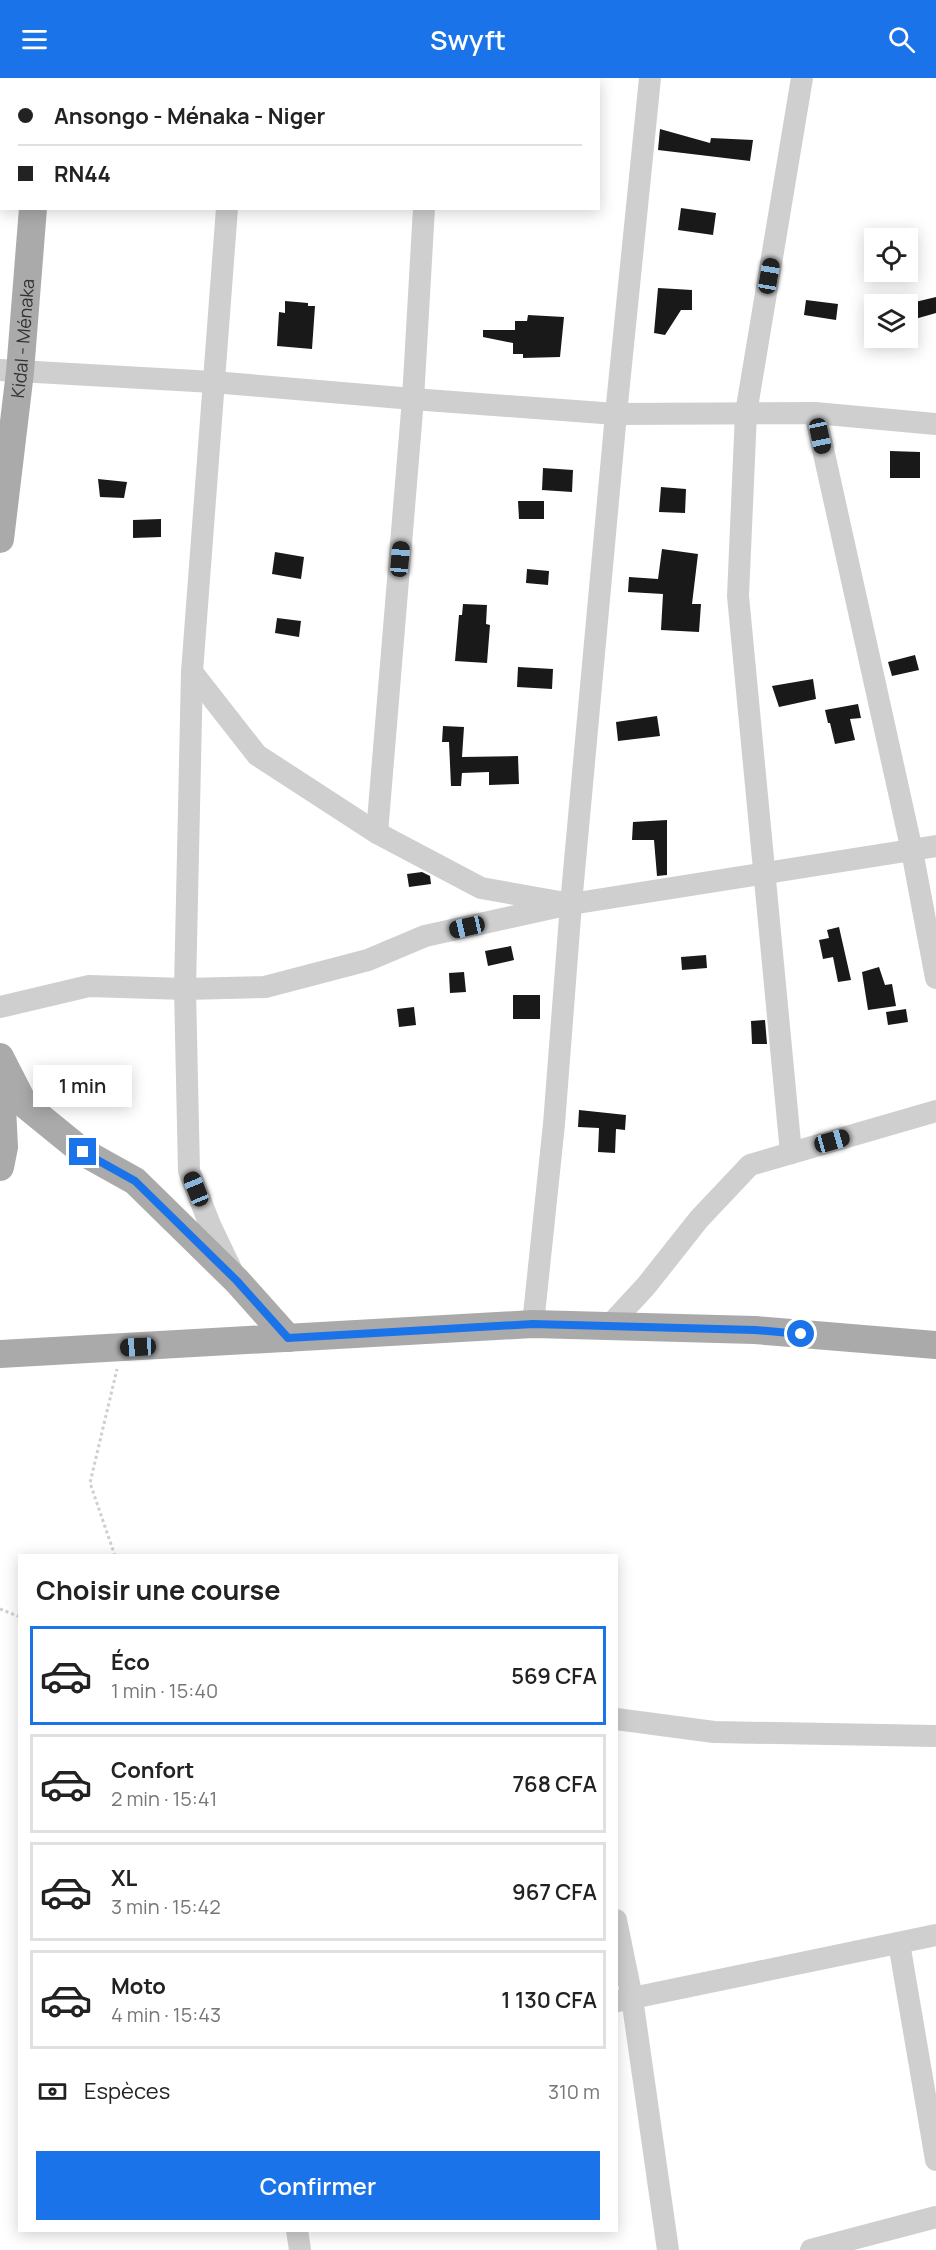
<!DOCTYPE html>
<html lang="fr">
<meta charset="utf-8">
<style>
body{margin:0;font-family:Manrope,sans-serif;background:#f6f6f6;color:#222;height:100vh;display:flex;flex-direction:column;font-size:22px;white-space:nowrap}
*{box-sizing:border-box;margin:0}
p{font-size:20px;color:#767676}
.icon{flex:none;width:33px;height:33px;fill:none;stroke:currentColor;stroke-width:2;stroke-linecap:round;stroke-linejoin:round}
.map{position:relative;flex:1;overflow:hidden}
.panel{position:absolute;left:18px;top:1476px;width:600px;height:678px;display:flex;flex-direction:column;background:#fff;border-radius:0px;box-shadow:0 3px 15px #0003}
.panel>*{flex:none}
.guide{position:absolute;left:0px;top:0px;width:600px;height:132px;box-shadow:0 3px 15px #0003;display:grid;align-content:center;height:132px;padding:0 18px;background:#fff}
.fabs{position:absolute;left:864px;top:150px;display:grid;gap:12px}
.fabs a{display:grid;place-items:center;width:54px;height:54px;border-radius:0px;background:#fff;box-shadow:0 3px 15px #0003;font-size:30px}
.end{position:absolute;width:27px;height:27px;margin:-14px;border:8px solid #1a73e8;background:#fff;box-shadow:0 0 0 3px #fff}
.from{border-radius:50%}
.bubble{position:absolute;height:42px;border-radius:0px;background:#fff;box-shadow:0 3px 15px #0003;font-size:20px;font-weight:600;line-height:42px;text-align:center}
.car{position:absolute;width:18px;height:36px;margin:-18px -9px;border-radius:8px;box-shadow:0 0 4px 2px #0007;background:linear-gradient(#222 24%,#8ab4d8 0 40%,#222 0 76%,#8ab4d8 0 86%,#222 0)}
.guide b{display:flex;align-items:center;gap:21px;height:57px;font-size:22px}
.guide b+b{border-top:2px solid #e0e0e0}
.guide i{width:15px;height:15px;background:#222}
ul{padding:0;list-style:none}
li{display:flex;align-items:center;gap:18px;height:99px;margin:0 12px 9px;padding:0 6px;border:3px solid #e0e0e0;border-radius:0px}
li div{flex:1}
li b{display:block;font-size:22px}
li em{font-style:normal;font-weight:600}
li.on{border-color:#1a73e8}
li>.icon{width:54px;height:54px;stroke-width:1.5}
h2{padding:0 18px;font-size:27px;line-height:72px}
.pay{display:flex;align-items:center;gap:15px;height:66px;padding:0 18px;font-size:22px}
.pay p{margin-inline-start:auto}
.action{display:flex;gap:12px;margin-top:auto;padding:12px 18px}
.action a{flex:1;height:69px;border-radius:0px;background:#1a73e8;color:#fff;font-size:24px;font-weight:600;line-height:69px;text-align:center}
header{display:flex;justify-content:space-between;align-items:center;height:78px;padding:0 18px;background:#1a73e8;color:#fff;font-size:27px;font-weight:600}
.map>svg:first-child{display:block}
.building{fill:#191919}
.lines{fill:none;stroke-linecap:round;stroke-linejoin:round}
.path{stroke:#cfcfcf;stroke-width:3;stroke-dasharray:3 3;stroke-linecap:butt}
.minor{stroke:#cfcfcf;stroke-width:22}
.major{stroke:#aaa;stroke-width:28}
.route{stroke:#1a73e8;stroke-width:8}
.labels{text-anchor:middle;dominant-baseline:central;stroke-width:6;stroke-linejoin:round;paint-order:stroke}
.street-label{font-size:18px;fill:#323232;stroke:#fff}
</style>
<header><svg class="icon" aria-label="menu" viewBox="0 0 24 24"><path d="M4 6h16M4 12h16M4 18h16"/></svg>Swyft<svg class="icon" aria-label="search" viewBox="0 0 24 24"><circle cx="10" cy="10" r="6"/><path d="M15 15l6 6"/></svg></header>
<div class="map">
<svg width="936" height="2172" viewBox="0 0 936 2172">
<rect width="100%" height="100%" fill="#fff"/>
<g class="building">
<path d="M660 51 710 65 711 60 753 62 750 83 658 72Z"/>
<path d="M681 130 716 135 713 157 678 152Z"/>
<path d="M658 210 692 212V232H681L665 257 654 255Z"/>
<path d="M936 219V235L915 241 911 225Z"/>
<path d="M806 222 838 226 836 242 804 237Z"/>
<path d="M285 223 308 225V228H315L312 271 277 268 279 234 285 235Z"/>
<path d="M528 237 564 239 560 279 523 280V276H513V265L483 259V252H515V243H527Z"/>
<path d="M890 373 920 374V400H890Z"/>
<path d="M543 390 573 392 572 414 542 412Z"/>
<path d="M98 401 127 404 124 420 100 419Z"/>
<path d="M661 409 686 411 685 435 659 434Z"/>
<path d="M518 423H544V441H519Z"/>
<path d="M161 441V459L133 460V442Z"/>
<path d="M662 471 698 476 692 526H701L699 554 661 552 663 516 628 514 629 499 658 501Z"/>
<path d="M275 474 304 479 301 501 272 496Z"/>
<path d="M527 491 549 493 548 507 526 505Z"/>
<path d="M463 526 487 527 486 546 490 547 487 585 455 583 459 537H462Z"/>
<path d="M277 540 301 543 299 559 275 555Z"/>
<path d="M915 577 919 592 892 598 888 584Z"/>
<path d="M518 589 553 591 552 611 517 609Z"/>
<path d="M813 601 816 621 779 629 772 608Z"/>
<path d="M858 626 861 640 850 641 855 662 835 666 830 645H828L825 632Z"/>
<path d="M657 638 660 658 618 663 616 644Z"/>
<path d="M443 648 464 649 462 679 518 678 519 706 489 707V694L462 695 461 708H451L449 664H442Z"/>
<path d="M667 742V797L657 798 654 762H632L633 744Z"/>
<path d="M422 794 430 798 431 806 409 809 407 796Z"/>
<path d="M839 849 851 902 838 904 833 879 823 881 819 862 829 860 827 852Z"/>
<path d="M511 868 514 882 488 888 485 873Z"/>
<path d="M706 877 707 890 682 892 681 879Z"/>
<path d="M879 889 885 907 892 906 896 928 868 932 862 894Z"/>
<path d="M464 894 466 914 450 915 449 895Z"/>
<rect x="513" y="917" width="27" height="24"/>
<path d="M414 929 416 947 399 949 397 931Z"/>
<path d="M906 931 908 944 888 947 886 934Z"/>
<path d="M765 942 767 966H752L751 943Z"/>
<path d="M579 1032 626 1037 625 1052 616 1051 615 1075 598 1074 599 1050 578 1049Z"/>
</g>
<g class="lines">
<g class="path">
<path d="M115 1478 90 1405 117 1291"/>
<path d="M0 1531 20 1539"/>
</g>
<g class="minor">
<path d="M237 2V0"/>
<path d="M431 2V0"/>
<path d="M227 130 192 594 185 911 189 1093 210 1147 232 1193"/>
<path d="M0 292 213 304 413 321 616 336 815 335 936 346"/>
<path d="M815 335 912 773 936 900"/>
<path d="M192 594 257 677 377 755 481 810 571 826 936 768"/>
<path d="M377 755 413 321 424 130"/>
<path d="M0 929 89 908 185 911 265 909 368 882 425 858 561 828"/>
<path d="M791 1075 738 518 746 335 802 0"/>
<path d="M533 1246 554 1046 571 826 616 336 650 0"/>
<path d="M609 1248 646 1208 699 1141 750 1087 936 1033"/>
<path d="M616 1641 714 1654 936 1658"/>
<path d="M616 1842 632 1920 668 2172"/>
<path d="M899 1865 936 2082"/>
<path d="M618 1923 936 1857"/>
<path d="M297 2152 300 2172"/>
<path d="M811 2172 936 2139"/>
</g>
<g class="major">
<path d="M44 2V0"/>
<path id="s1" d="M0 461 20 294 33 130"/>
<path d="M0 979 24 1026 83 1074 135 1103 237 1203 288 1260"/>
<path d="M0 990 4 1069 0 1089"/>
<path d="M0 1276 533 1246 755 1252 936 1267"/>
</g>
</g>
<g class="lines">
<path class="route" d="M83 1074 135 1103 237 1203 288 1260 533 1246 755 1252 801 1256"/>
</g>
<g class="labels">
<g class="street-label">
<text stroke="none"><textPath href="#s1" startOffset="202">Kidal - Ménaka</textPath></text>
</g>
</g>
</svg>
<div class="fabs">
<a><svg class="icon" aria-label="locate" viewBox="0 0 24 24"><circle cx="12" cy="12" r="6"/><path d="M12 2v4M12 18v4M2 12h4M18 12h4"/></svg></a>
<a><svg class="icon" aria-label="layers" viewBox="0 0 24 24"><path d="M12 4l9 5-9 5-9-5zM3 14l9 5 9-5"/></svg></a>
</div>
<i class="end from" style="left:801px;top:1256px"></i>
<i class="end" style="left:83px;top:1074px"></i>
<div class="bubble" style="left:33px;top:987px;width:99px">1 min</div>
<i class="car" style="left:769px;top:198px;rotate:10deg"></i>
<i class="car" style="left:820px;top:358px;rotate:168deg"></i>
<i class="car" style="left:400px;top:481px;rotate:5deg"></i>
<i class="car" style="left:467px;top:849px;rotate:257deg"></i>
<i class="car" style="left:832px;top:1063px;rotate:74deg"></i>
<i class="car" style="left:196px;top:1111px;rotate:338deg"></i>
<i class="car" style="left:138px;top:1269px;rotate:267deg"></i>
<div class="guide">
<b><i class="from"></i>Ansongo - Ménaka - Niger</b>
<b><i></i>RN44</b>
</div>
<section class="panel">
<h2>Choisir une course</h2>
<ul>
<li class="on"><svg class="icon" aria-label="car" viewBox="0 0 24 24"><path d="M5 17H2v-5l4-1 3-4h7l3 4 3 1v5h-3M9 17h6M6 11h13"/><circle cx="7" cy="17" r="2"/><circle cx="17" cy="17" r="2"/></svg><div><b>Éco</b><p>1 min · 15:40</p></div><em>569 CFA</em></li>
<li><svg class="icon" aria-label="car" viewBox="0 0 24 24"><path d="M5 17H2v-5l4-1 3-4h7l3 4 3 1v5h-3M9 17h6M6 11h13"/><circle cx="7" cy="17" r="2"/><circle cx="17" cy="17" r="2"/></svg><div><b>Confort</b><p>2 min · 15:41</p></div><em>768 CFA</em></li>
<li><svg class="icon" aria-label="car" viewBox="0 0 24 24"><path d="M5 17H2v-5l4-1 3-4h7l3 4 3 1v5h-3M9 17h6M6 11h13"/><circle cx="7" cy="17" r="2"/><circle cx="17" cy="17" r="2"/></svg><div><b>XL</b><p>3 min · 15:42</p></div><em>967 CFA</em></li>
<li><svg class="icon" aria-label="car" viewBox="0 0 24 24"><path d="M5 17H2v-5l4-1 3-4h7l3 4 3 1v5h-3M9 17h6M6 11h13"/><circle cx="7" cy="17" r="2"/><circle cx="17" cy="17" r="2"/></svg><div><b>Moto</b><p>4 min · 15:43</p></div><em>1 130 CFA</em></li>
</ul>
<div class="pay"><svg class="icon" aria-label="cash" viewBox="0 0 24 24"><path d="M3 7h18v10H3z"/><circle cx="12" cy="12" r="2"/></svg>Espèces<p>310 m</p></div>
<div class="action"><a>Confirmer</a></div>
</section>
</div>
